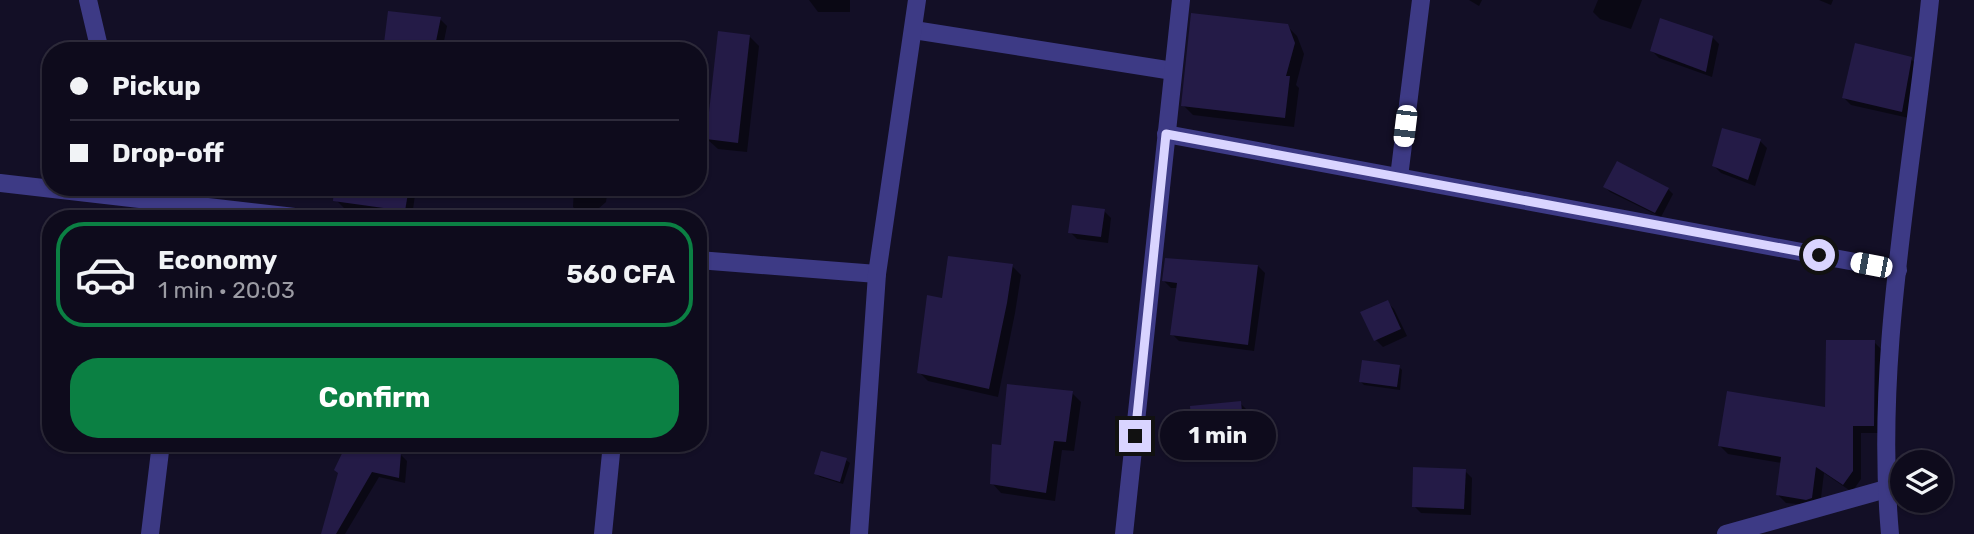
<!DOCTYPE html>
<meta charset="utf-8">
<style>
body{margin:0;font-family:Rubik,sans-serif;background:#1c1929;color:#f1f3f6;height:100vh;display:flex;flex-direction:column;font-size:26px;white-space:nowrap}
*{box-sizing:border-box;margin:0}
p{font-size:23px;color:#9b9ba3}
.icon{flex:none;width:38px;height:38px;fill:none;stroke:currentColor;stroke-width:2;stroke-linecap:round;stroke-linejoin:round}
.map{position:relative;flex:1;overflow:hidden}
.sheet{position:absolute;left:42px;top:210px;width:665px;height:242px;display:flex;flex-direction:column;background:#0e0b1c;border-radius:28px;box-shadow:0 2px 5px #0004,0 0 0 2px #2e2b3b}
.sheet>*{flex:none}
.hud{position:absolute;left:42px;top:42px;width:665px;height:154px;border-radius:28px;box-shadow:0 2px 5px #0004,0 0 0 2px #2e2b3b;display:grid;align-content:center;height:154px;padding:0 28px;background:#0e0b1c}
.fabs{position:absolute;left:1890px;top:450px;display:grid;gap:14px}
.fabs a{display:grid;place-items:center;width:63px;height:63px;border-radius:50%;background:#0e0b1c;box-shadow:0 2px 5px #0004,0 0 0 2px #2e2b3b;font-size:35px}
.end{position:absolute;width:32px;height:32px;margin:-16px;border:9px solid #d9d4ff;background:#111;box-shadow:0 0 0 4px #111}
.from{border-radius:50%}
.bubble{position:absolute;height:49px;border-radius:24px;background:#0e0b1c;box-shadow:0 2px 5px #0004,0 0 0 2px #2e2b3b;font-size:23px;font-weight:700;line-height:49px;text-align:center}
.car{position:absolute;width:21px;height:42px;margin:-21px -10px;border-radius:9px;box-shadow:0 0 5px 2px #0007;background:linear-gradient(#fff 24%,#345 0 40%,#fff 0 76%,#345 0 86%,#fff 0)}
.hud b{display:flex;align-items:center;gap:24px;height:66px;font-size:26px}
.hud b+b{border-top:2px solid #2e2b3b}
.hud i{width:18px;height:18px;background:#f1f3f6}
ul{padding:12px 0 0;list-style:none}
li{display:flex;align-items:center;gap:21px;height:105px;margin:0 14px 10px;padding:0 14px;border:4px solid transparent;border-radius:28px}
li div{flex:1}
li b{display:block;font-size:26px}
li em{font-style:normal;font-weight:700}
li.on{border-color:#0b8043}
li>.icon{width:63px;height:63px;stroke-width:1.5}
.action{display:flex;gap:14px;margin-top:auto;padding:14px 28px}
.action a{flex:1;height:80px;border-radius:28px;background:#0b8043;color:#fff;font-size:28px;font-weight:700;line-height:80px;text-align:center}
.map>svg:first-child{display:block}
.shadow{fill:#0007}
.building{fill:#241b47}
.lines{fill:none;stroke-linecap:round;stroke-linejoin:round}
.minor{stroke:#3d3a85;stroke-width:18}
.route{stroke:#d9d4ff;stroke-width:9}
</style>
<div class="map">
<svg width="1974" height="534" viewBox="0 0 1974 534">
<rect width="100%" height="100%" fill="#130f26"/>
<g class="shadow">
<path d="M809 0H850V12H818Z"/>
<path d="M1469 0H1482L1479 6Z"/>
<path d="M1598 0H1642L1631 29 1600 19 1593 12Z"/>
<path d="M1819 0H1833L1831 5Z"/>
<path d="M440 19 447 26 442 51H385Z"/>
<path d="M1287 26 1297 36 1304 54 1296 85 1299 88 1294 127 1193 115 1183 105Z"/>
<path d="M749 36 759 46 747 152 718 149 707 139Z"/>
<path d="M1712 37 1719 44 1712 77 1659 58 1652 51Z"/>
<path d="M1911 59 1918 66 1909 118 1851 105 1844 98Z"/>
<path d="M1760 141 1767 148 1755 186 1721 173 1714 166Z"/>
<path d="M339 187H416L412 217 344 208 337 201Z"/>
<path d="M574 187H608L606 202 598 209 580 214 573 207Z"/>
<path d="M1605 187 1668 189 1673 194 1661 217 1610 192Z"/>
<path d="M1104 211 1111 218 1108 243 1077 239 1070 232Z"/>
<path d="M1012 266 1021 275 1015 313 998 397 928 381 919 372 944 300Z"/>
<path d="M1258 266 1265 273 1254 351 1179 341 1172 334 1178 288H1171L1164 281Z"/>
<path d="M1387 302 1394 309 1407 336 1383 347 1376 340Z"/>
<path d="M1874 342 1882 350 1881 433H1861V479L1852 492 1824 473 1820 506 1786 503 1778 495 1782 463 1728 454 1720 446 1826 409Z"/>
<path d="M1399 367 1402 370 1400 390 1364 385 1361 382Z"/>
<path d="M1072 393 1081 402 1074 451 1062 450 1055 501 1001 493 992 483 1002 447Z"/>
<path d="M1240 403 1247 410 1252 452 1203 457 1196 450Z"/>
<path d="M349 443H376L400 454 407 461 405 483 379 477 345 534H323L340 474 336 470Z"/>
<path d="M846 460 850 463 843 484 820 477 816 474Z"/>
<path d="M1465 471 1472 478 1471 515 1421 513 1414 506Z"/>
</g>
<g class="building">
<path d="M388 11 441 17 434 51H383Z"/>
<path d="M1191 13 1288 24 1295 43 1286 76H1290L1285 118 1181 106Z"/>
<path d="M1660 18 1713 36 1706 72 1650 51Z"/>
<path d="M718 31 750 35 738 143 706 139Z"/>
<path d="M1855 43 1912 57 1902 112 1842 98Z"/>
<path d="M1722 128 1761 139 1748 180 1712 166Z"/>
<path d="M1617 161 1669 188 1655 213 1603 187Z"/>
<path d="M334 187H409L405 211 333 201Z"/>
<path d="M1072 205 1105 209 1101 237 1068 233Z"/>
<path d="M948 256 1013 264 1007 303 989 389 917 373 927 295 942 298Z"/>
<path d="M1165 258 1258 265 1248 345 1170 335 1177 283 1162 281Z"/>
<path d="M1388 300 1401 329 1374 341 1360 312Z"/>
<path d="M1826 340H1875L1874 426H1853V471L1843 485 1816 467 1812 498 1806 500 1776 495 1781 457 1718 446 1727 391 1825 407Z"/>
<path d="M1362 360 1400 365 1397 387 1359 382Z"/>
<path d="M1007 384 1073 391 1066 442 1054 441 1046 493 990 484 992 444 1001 445Z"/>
<path d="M1241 401 1245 445 1194 450 1190 406Z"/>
<path d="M347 443H380L401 453 399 478 372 472 336 534H321L338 473 334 470Z"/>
<path d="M821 451 847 458 840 482 814 474Z"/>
<path d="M1413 467 1466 469 1464 509 1412 507Z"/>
</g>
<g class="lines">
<g class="minor">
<path d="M88 0 100 51"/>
<path d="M914 30 1173 71"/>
<path d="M1166 134 1898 270"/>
<path d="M1399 177 1421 0"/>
<path d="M0 183 312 219"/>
<path d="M698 260 877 274"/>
<path d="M150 534 161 443"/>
<path d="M603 534 612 443"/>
<path d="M859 534 877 274 917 0"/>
<path d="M1124 534 1181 0"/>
<path d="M1726 534 1886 489"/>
<path d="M1890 534C1874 356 1912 177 1930 0"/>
</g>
</g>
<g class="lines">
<path class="route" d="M1135 436 1166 134 1819 255"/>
</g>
</svg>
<div class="fabs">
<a><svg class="icon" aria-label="layers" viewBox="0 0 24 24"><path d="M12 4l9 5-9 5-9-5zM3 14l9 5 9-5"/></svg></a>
</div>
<i class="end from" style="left:1819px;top:255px"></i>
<i class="end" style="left:1135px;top:436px"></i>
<div class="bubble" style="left:1160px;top:411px;width:116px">1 min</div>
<i class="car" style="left:1405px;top:126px;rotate:187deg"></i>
<i class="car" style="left:1871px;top:265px;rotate:281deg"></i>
<div class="hud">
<b><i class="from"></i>Pickup</b>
<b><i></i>Drop-off</b>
</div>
<section class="sheet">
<ul>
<li class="on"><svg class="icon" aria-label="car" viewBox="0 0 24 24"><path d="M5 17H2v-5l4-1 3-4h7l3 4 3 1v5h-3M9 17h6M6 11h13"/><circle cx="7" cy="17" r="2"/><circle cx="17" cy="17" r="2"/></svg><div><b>Economy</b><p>1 min · 20:03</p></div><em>560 CFA</em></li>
</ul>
<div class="action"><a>Confirm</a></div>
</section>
</div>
